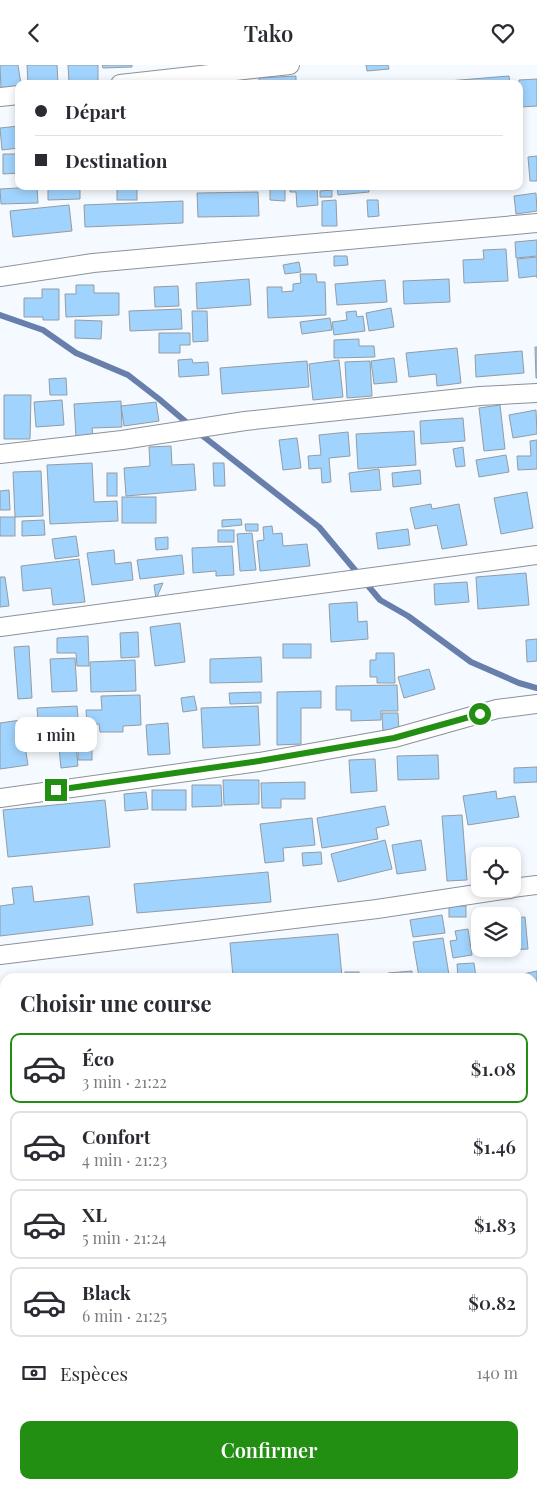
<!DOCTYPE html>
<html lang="fr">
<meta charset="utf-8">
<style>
body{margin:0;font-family:"Playfair Display",serif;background:#f2f2f3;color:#2b2b33;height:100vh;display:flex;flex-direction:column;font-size:19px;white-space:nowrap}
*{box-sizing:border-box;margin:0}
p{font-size:16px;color:#7c7c81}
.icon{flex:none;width:28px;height:28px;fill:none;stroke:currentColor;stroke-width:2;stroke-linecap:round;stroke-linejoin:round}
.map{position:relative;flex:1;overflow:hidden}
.drawer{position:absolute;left:0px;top:908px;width:538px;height:516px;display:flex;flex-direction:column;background:#fff;border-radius:15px 15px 0 0;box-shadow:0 2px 8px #0003}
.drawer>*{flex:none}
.banner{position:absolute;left:15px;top:15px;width:508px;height:110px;border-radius:10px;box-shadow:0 2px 8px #0003;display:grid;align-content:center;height:110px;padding:0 20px;background:#fff}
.buttons{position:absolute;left:471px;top:782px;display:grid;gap:10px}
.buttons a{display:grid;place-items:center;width:50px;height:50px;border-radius:10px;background:#fff;box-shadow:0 2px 8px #0003;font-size:25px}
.end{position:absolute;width:22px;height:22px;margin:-11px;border:6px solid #228e12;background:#fff;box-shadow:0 0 0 2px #fff}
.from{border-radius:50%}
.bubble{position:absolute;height:35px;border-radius:10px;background:#fff;box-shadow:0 2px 8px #0003;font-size:16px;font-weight:600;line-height:35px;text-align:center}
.banner b{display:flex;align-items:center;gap:18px;height:48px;font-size:19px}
.banner b+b{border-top:1px solid #e1e1e2}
.banner i{width:12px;height:12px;background:#2b2b33}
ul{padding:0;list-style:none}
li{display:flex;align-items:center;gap:15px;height:70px;margin:0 10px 8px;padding:0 10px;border:2px solid #e1e1e2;border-radius:10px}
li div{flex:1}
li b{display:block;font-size:19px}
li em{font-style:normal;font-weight:600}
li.on{border-color:#228e12}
li>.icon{width:45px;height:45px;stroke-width:1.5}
h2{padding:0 20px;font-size:22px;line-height:60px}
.pay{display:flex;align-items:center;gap:12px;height:55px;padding:0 20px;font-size:19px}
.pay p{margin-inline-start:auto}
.button{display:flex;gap:10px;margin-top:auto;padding:10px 20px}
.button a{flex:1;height:58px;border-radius:10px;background:#228e12;color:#fff;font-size:20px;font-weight:600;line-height:58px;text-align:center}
header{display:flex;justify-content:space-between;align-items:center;height:65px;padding:0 20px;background:#fff;font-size:22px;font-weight:600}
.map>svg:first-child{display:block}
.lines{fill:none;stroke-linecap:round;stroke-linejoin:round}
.stream{stroke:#687fac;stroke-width:6}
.building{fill:#a0d3fd;stroke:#959ca1}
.street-casing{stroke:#8c9298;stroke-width:20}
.secondary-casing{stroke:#8c9298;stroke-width:28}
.street{stroke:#fff;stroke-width:18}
.secondary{stroke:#fff;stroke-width:25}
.route{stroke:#228e12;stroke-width:6}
</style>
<header><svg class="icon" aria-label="back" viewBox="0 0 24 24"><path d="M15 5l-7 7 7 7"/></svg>Tako<svg class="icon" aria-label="heart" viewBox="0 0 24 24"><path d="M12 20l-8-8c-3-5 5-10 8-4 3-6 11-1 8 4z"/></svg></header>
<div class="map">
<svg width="537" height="1423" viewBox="0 0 537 1423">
<rect width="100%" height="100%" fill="#f4faff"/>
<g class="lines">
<g class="stream">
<path d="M0 250 43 265 76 288 128 310 159 334 186 357"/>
<path d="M199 368 319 462 380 535 408 551 471 597 519 618 537 623"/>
</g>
</g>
<g class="building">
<path d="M0 0H18L21 19H19V22L1 25Z"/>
<path d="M27 0H57L58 18 28 19Z"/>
<path d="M68 0H98V16L69 18Z"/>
<path d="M102 0H132V2L103 3Z"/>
<path d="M366 0H388L389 4 367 6Z"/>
<path d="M296 11V19H259V13Z"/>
<path d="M509 11 510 19H448V16Z"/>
<path d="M537 14V41L521 42 519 15Z"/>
<path d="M391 16V19H369V17Z"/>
<path d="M19 61V83L2 85 0 63Z"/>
<path d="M3 89H19V108L3 109Z"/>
<path d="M537 91V116H530L528 92Z"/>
<path d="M48 121H80V134L48 135Z"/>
<rect x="117" y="121" width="20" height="14"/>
<path d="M270 121H285V136L270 135Z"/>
<path d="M290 121H317L318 140 297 142 296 127H290Z"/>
<path d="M337 121H368L369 127 338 130Z"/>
<path d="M37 122 38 138 1 139 0 124Z"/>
<path d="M332 125V132H320V126Z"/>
<path d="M258 127 259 151 198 152 197 128Z"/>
<path d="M536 128 537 146 516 149 514 131Z"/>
<path d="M336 135 337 161H322V136Z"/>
<path d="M367 135H378L379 151 368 152Z"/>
<path d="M183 136V158L85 162 84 140Z"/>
<path d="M69 140 72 166 13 172 10 146Z"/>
<path d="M537 175V191L516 193 515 177Z"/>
<path d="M506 184 508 216 464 218 463 195 484 194 483 185Z"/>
<path d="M334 191H347L348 200 334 201Z"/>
<path d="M537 192V213V211L519 213 517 194Z"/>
<path d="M299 197 301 207 285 209 283 200Z"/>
<path d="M300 209H316L317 217H325L326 250 268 253 267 222H282V227L293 226V219L301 218Z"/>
<path d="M249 214 251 240 197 244 196 218Z"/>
<path d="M449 214 450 237 404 239 403 216Z"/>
<path d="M385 215 387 237 337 240 335 219Z"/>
<path d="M76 220H94V228H119V250L66 252 65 229H76Z"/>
<path d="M178 221 179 241 155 242 154 222Z"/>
<path d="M42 224H59V255H43V252H24V233H42Z"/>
<path d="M391 243 394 262 369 266 366 248Z"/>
<path d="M181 244 182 264 130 266 129 246Z"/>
<path d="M192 246H207L208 276 193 277Z"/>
<path d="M356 246 357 252 363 251 365 266 334 270 332 257 347 255 346 247Z"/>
<path d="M330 253 332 265 302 269 300 257Z"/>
<path d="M75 255 102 256 101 274 75 273Z"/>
<path d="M159 268H190V280H180V288H159Z"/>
<path d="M359 274V281H374L375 292 334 293V275Z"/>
<path d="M535 282H537V313H536Z"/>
<path d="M457 283 461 318 437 321 436 309 409 312 406 288Z"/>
<path d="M522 286 524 308 476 312 475 290Z"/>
<path d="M394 293 397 317 374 319 371 296Z"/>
<path d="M192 294 193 298 208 297 209 310 179 312 178 295Z"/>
<path d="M339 295 343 332 313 335 309 299Z"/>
<path d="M307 296 309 322 222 329 220 303Z"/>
<path d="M370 296 372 331 347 333 345 297Z"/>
<path d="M66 313 67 330H50L49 314Z"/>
<path d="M4 330H31L30 374H4Z"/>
<path d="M62 335 64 360 36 362 34 337Z"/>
<path d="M121 336 122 362 92 363 93 371 76 372 74 339Z"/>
<path d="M156 337 159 356 124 361 121 341Z"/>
<path d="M500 340 505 384 484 386 479 343Z"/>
<path d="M536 345 537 369 513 373 509 350Z"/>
<path d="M463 353 465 376 421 379 420 356Z"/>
<path d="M414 366 416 400 358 404 356 369Z"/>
<path d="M348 367 350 391 329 393 331 417 322 418 321 403 309 404 308 391 321 390 319 370Z"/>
<path d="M297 373 301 403 283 405 279 375Z"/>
<path d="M537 375V404L518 405 517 391H531L530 376Z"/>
<path d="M171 381 172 400 194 399 196 425 126 431 124 403 150 401 149 382Z"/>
<path d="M463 382 465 401 456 402 453 384Z"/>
<path d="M506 390 509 407 479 412 476 395Z"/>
<path d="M92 398 94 437 117 436 118 456 50 459 47 400Z"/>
<path d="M213 398H224L225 421H214Z"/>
<path d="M379 404 381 425 351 427 349 408Z"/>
<path d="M420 405 421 419 393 422 392 408Z"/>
<path d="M41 406 43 451 15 452 13 407Z"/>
<rect x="107" y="408" width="10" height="23"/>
<path d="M9 425 10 445H0V426Z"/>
<path d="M527 427 533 463 501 469 494 433Z"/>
<rect x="122" y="432" width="34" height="26"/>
<path d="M431 439 432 444 459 439 467 480 442 484 437 460 415 464 410 443Z"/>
<rect x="0" y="452" width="15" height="19"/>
<path d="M241 454 242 460 222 462V455Z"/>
<path d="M44 455 45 470 22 471V456Z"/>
<path d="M245 459H258V466H246Z"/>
<path d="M272 461 273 469 282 468 283 481 307 479 310 501 260 506 257 476 264 475 263 462Z"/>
<path d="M408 464 410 480 378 484 376 468Z"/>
<rect x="218" y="465" width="16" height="12"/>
<path d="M252 468 256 505 240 506 237 469Z"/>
<path d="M76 471 79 491 55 494 52 474Z"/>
<path d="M168 472V484L156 485 155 473Z"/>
<path d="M232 481 234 510 216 511V506L193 508 192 483Z"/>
<path d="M114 485 115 499 131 497 133 515 92 520 87 488Z"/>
<path d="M182 490 184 509 140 514 137 495Z"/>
<path d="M79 494 85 537 53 540 51 523 23 526 21 501Z"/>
<path d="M526 508 529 540 478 544 476 512Z"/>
<path d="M0 512H5L9 541 0 542Z"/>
<path d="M467 517 469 537 435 540 434 519Z"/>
<path d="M163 518 156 534 154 520Z"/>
<path d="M357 537 358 557 367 556 368 574 331 577 329 539Z"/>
<path d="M180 558 185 597 155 601 150 562Z"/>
<path d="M138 567 139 592 121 593 120 568Z"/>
<path d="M88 571 89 601H77L76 588H57V573Z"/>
<path d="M537 574V596L527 597 526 575Z"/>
<rect x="283" y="579" width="28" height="14"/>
<path d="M29 581 32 633 18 634 14 582Z"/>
<path d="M376 588H394L395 618H377V612H370V595H376Z"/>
<path d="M261 592 262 617 210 618V594Z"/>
<path d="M75 593 77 626 52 627 50 594Z"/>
<path d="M135 595 136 626 91 627 90 597Z"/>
<path d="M429 604 435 624 404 633 398 612Z"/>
<path d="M397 620 398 646H381V655L351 656V645H336V621Z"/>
<path d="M321 626V643H301V679L277 680V627Z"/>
<path d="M261 627V638L230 639 229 628Z"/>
<path d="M140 630 141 660 123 661V667H100L99 659 87 660 86 645H102L101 631Z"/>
<path d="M194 631 197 645 183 647 181 633Z"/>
<path d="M77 641 79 665 39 668 37 643Z"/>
<path d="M258 641 260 680 203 683 201 643Z"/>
<path d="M382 648H398L399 666 383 667Z"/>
<path d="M21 655 28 700 0 704V658Z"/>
<path d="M168 658 170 689 148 690 146 660Z"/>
<path d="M45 668 48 681 27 685 24 673Z"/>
<rect x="78" y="670" width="14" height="25"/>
<path d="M76 681 78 701 61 703 59 682Z"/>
<path d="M438 690 439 714 398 715 397 691Z"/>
<path d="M375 694 377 726 351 728 349 695Z"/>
<path d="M537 702V717L514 718V703Z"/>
<path d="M223 715H259V739L224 740Z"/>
<path d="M305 717V734H281V743H262L261 718Z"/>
<path d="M192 720H221L222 741 192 742Z"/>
<rect x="152" y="725" width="34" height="20"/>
<path d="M496 726 497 734 515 731 519 752 468 760 463 731Z"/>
<path d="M146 727 148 744 125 746 124 729Z"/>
<path d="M105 735 110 782 8 792 3 745Z"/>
<path d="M385 741 389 760 376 763 378 774 322 783 317 753Z"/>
<path d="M462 750 467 815 447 816 442 751Z"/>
<path d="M312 753 315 780 283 783 284 796 265 798 260 759Z"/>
<path d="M385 775 392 804 338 817 331 789Z"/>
<path d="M421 775 426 805 397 809 392 780Z"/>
<path d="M321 787 322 799 303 801 302 788Z"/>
<path d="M268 807 271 837 137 848 134 819Z"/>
<path d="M32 821 34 837 89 831 93 860 0 871V841L14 839 12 823Z"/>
<rect x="449" y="841" width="17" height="11"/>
<path d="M442 850 445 868 413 872 410 855Z"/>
<path d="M525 852 528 884 509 885V884H512V853Z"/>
<path d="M468 864 472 890 453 893 450 876 457 875 455 866Z"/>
<path d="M338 869 342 912H233L230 878Z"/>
<path d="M443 873 449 910 419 912 413 877Z"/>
<path d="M474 898 476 912H458L457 899Z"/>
<path d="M412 906V912H389L388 908Z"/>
<path d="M537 906V933L532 934V912H523V909Z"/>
<rect x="345" y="907" width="14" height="5"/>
<path d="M532 1095H537V1112H533Z"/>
<path d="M537 1208V1245L532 1247V1210Z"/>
<path d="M537 1251V1274L533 1275 532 1252Z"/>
<rect x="532" y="1290" width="5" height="18"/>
<path d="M537 1361V1382L532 1383V1362Z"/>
<path d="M537 1392V1420L510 1423V1419H532V1393Z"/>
<rect x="32" y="1419" width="39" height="4"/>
<rect x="172" y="1419" width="40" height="4"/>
<rect x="231" y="1419" width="34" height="4"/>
<path d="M485 1419H505L506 1423H485Z"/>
</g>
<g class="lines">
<g class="street-casing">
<g id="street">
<path d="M120 19 290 0"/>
<path d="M0 32 19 30"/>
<path d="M0 212 93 198 537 158"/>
<path d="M0 389 122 375 245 356 480 331 537 328"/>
<path d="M0 562 537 490"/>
<path d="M0 733 259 697 394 673 497 644 537 639"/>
<path d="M512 823 537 820"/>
<path d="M0 890 377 844 510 824"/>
<path d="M532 1161 537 1159"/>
</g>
</g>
<g class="secondary-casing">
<g id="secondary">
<path d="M0 1243 5 1242"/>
<path d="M0 1292H5"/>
<path d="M421 1419 422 1423"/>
<path d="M444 1419V1423"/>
</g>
</g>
<use href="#street" class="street"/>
<use href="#secondary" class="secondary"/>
</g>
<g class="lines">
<path class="route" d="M56 725 259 696 394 673 480 649"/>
</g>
</svg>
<div class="buttons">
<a><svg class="icon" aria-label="locate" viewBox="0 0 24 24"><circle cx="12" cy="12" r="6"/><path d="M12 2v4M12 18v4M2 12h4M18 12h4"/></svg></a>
<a><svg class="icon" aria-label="layers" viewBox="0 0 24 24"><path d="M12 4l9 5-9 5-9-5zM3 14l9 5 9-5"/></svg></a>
</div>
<i class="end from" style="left:480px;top:649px"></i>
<i class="end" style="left:56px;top:725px"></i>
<div class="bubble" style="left:15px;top:652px;width:82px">1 min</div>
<div class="banner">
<b><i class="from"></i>Départ</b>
<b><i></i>Destination</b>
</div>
<section class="drawer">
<h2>Choisir une course</h2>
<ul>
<li class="on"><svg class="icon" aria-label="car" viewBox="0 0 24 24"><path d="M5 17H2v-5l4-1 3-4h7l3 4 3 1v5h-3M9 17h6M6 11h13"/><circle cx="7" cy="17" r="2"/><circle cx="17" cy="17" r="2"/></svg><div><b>Éco</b><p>3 min · 21:22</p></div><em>$1.08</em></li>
<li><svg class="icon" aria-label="car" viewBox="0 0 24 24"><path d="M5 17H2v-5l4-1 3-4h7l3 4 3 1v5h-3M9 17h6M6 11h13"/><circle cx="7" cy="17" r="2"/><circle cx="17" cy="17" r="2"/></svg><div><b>Confort</b><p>4 min · 21:23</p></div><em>$1.46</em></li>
<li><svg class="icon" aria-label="car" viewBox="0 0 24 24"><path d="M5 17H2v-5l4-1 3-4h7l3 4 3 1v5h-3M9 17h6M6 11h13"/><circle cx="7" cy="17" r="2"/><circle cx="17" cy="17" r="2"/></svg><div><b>XL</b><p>5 min · 21:24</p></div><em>$1.83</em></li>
<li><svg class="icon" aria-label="car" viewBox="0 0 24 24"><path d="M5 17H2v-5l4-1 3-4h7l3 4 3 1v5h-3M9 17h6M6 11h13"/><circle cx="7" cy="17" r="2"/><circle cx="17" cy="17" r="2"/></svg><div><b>Black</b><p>6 min · 21:25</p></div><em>$0.82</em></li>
</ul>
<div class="pay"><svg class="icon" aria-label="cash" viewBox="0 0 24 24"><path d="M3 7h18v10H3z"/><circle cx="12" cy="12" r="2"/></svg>Espèces<p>140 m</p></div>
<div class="button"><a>Confirmer</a></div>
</section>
</div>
